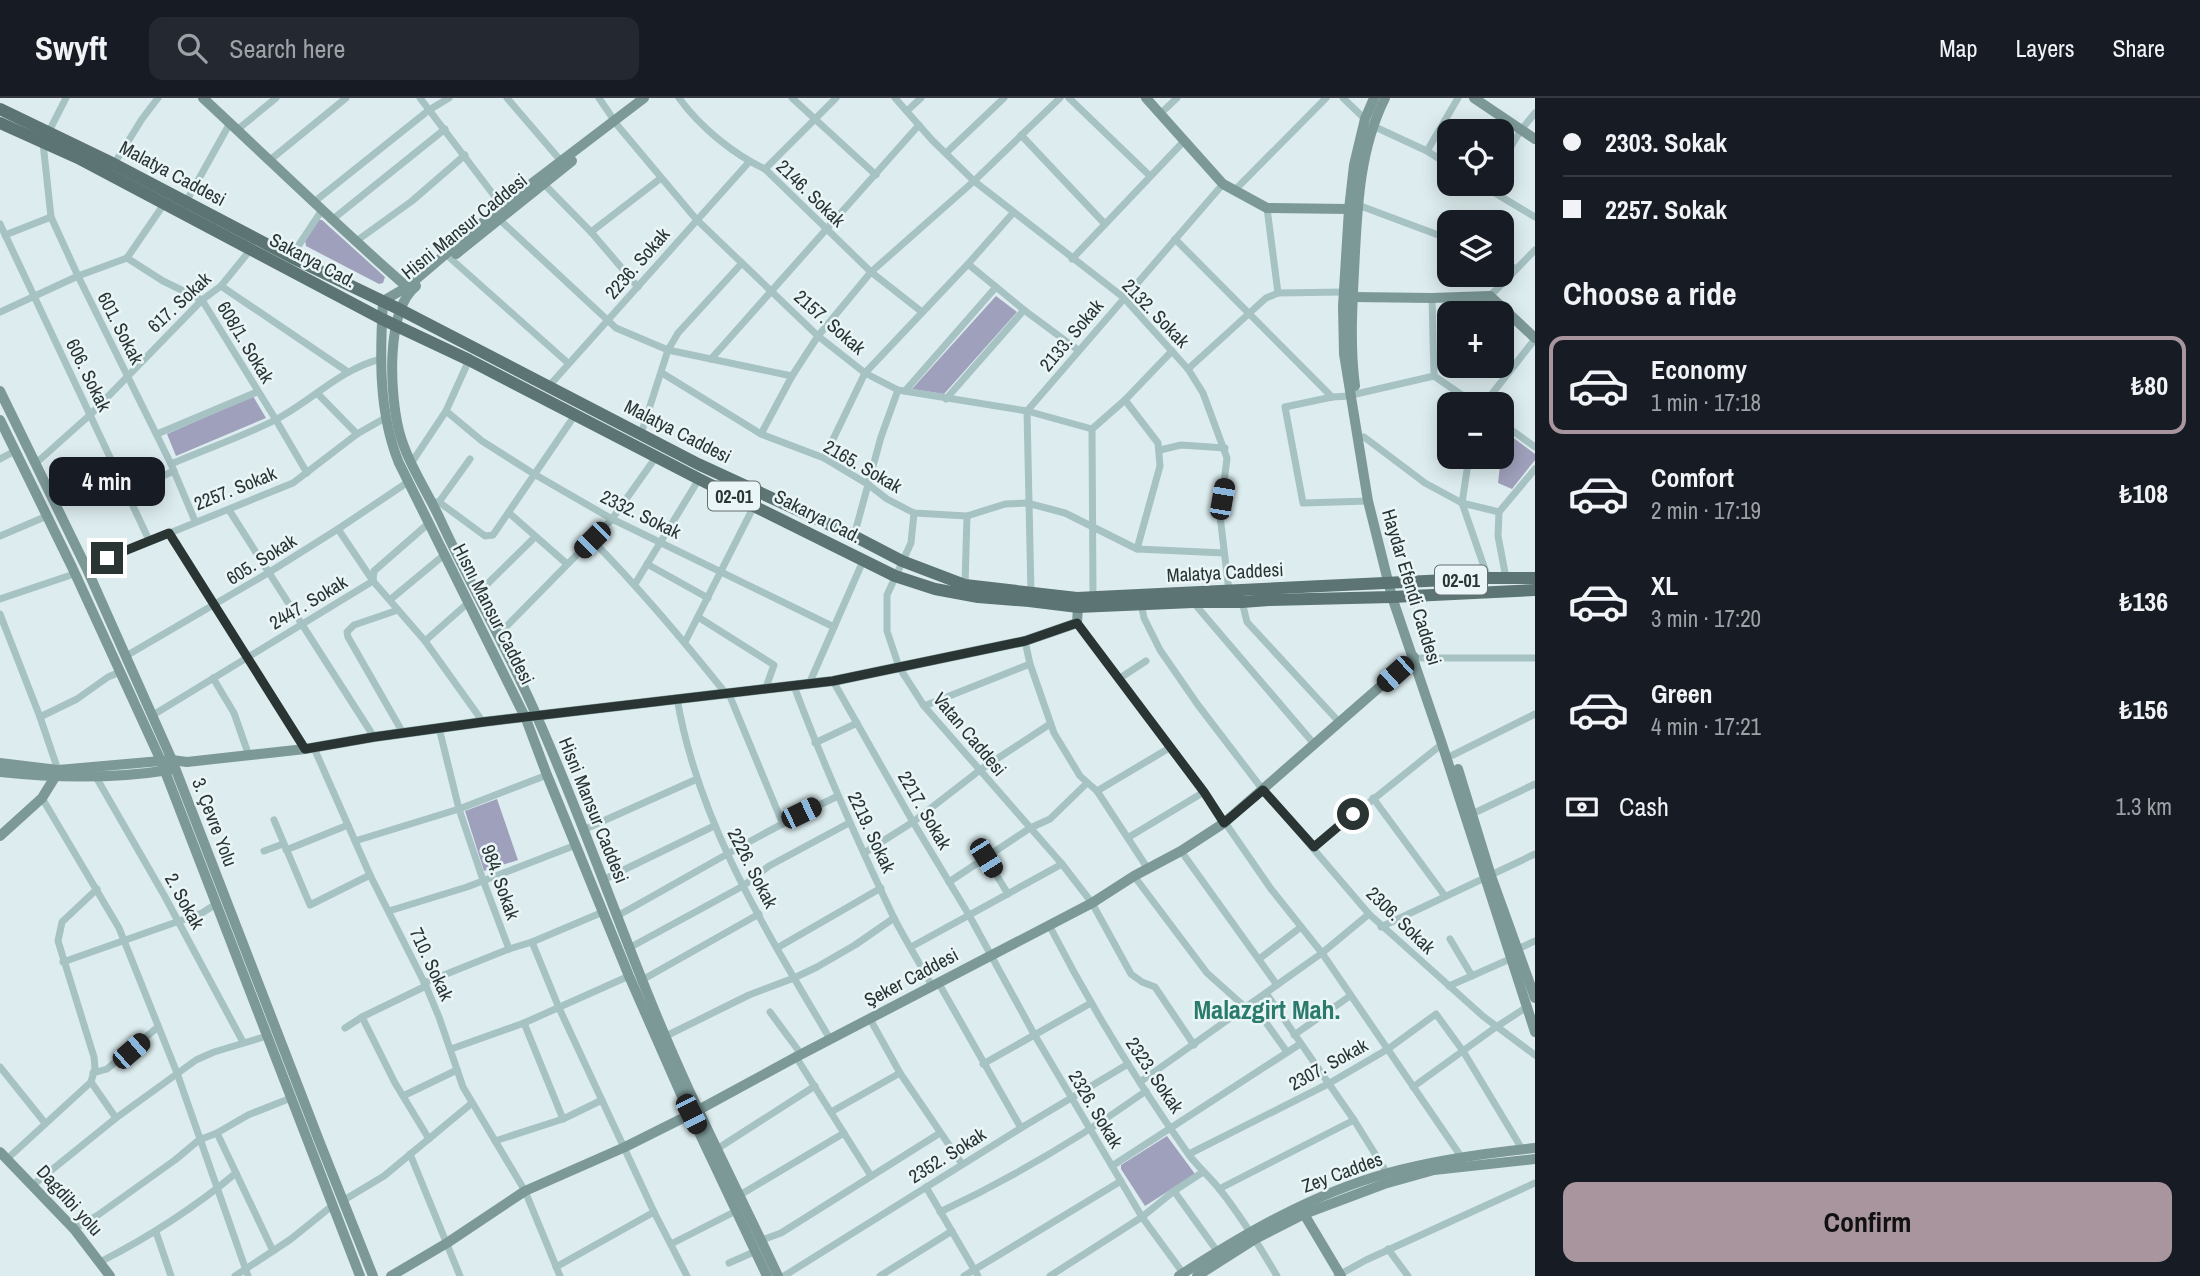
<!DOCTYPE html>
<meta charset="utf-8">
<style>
body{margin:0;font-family:"Archivo Narrow",sans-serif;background:#242831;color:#f1f3f6;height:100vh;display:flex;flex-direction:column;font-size:26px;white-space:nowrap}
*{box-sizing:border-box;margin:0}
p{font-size:23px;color:#9ea1a6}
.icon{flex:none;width:38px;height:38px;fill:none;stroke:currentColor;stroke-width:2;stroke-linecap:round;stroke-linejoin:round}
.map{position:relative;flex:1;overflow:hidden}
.panel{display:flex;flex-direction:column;background:#171b24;width:665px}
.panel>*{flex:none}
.banner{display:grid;align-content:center;height:154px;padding:0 28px;background:#171b24}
.fabs{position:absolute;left:1437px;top:21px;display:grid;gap:14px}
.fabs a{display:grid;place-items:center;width:77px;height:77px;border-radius:14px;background:#171b24;box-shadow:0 4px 18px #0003;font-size:35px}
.end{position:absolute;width:32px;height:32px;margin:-16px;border:9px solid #293433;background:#fff;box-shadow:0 0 0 4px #fff}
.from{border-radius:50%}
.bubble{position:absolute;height:49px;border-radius:14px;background:#171b24;box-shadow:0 4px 18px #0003;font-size:23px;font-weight:800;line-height:49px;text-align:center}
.car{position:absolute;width:21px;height:42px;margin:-21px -10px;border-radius:9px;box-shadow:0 0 5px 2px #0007;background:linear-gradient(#222 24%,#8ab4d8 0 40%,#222 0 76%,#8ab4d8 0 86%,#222 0)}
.banner b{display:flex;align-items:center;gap:24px;height:66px;font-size:26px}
.banner b+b{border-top:2px solid #363941}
.banner i{width:18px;height:18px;background:#f1f3f6}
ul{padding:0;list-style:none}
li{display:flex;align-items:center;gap:21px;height:98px;margin:0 14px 10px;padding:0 14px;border:4px solid transparent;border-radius:14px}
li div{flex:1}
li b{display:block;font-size:26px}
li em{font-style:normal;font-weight:800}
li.selected{border-color:#a9959e}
li>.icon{width:63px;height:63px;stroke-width:1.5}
h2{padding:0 28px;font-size:32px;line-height:84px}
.pay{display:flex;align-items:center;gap:18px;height:77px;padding:0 28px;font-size:26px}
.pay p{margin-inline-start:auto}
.action{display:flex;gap:14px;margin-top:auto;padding:14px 28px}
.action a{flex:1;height:80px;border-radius:14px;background:#a9959e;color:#111;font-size:28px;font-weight:800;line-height:80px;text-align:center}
header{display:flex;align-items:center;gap:42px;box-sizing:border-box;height:98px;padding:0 35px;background:#171b24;border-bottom:2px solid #363941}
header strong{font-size:33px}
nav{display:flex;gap:38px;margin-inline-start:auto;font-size:24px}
.search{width:490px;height:63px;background:#242831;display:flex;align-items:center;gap:18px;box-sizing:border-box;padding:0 24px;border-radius:14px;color:#9ea1a6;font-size:26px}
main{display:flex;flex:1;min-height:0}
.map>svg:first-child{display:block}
.green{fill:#9fa1bc}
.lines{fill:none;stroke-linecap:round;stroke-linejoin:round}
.street{stroke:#a7c2c3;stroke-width:7}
.secondary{stroke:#7c9998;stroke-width:10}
.primary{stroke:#5c7473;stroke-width:12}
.route{stroke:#293433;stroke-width:9}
.labels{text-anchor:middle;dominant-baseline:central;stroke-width:5;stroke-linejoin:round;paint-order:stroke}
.shield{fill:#e9f5f7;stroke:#636e6e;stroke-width:2}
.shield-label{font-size:18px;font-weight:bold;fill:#293433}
.street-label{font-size:19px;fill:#293433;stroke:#e9f5f7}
.district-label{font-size:26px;font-weight:bold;fill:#2b7a6c;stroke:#e9f5f7}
</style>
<header>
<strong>Swyft</strong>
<div class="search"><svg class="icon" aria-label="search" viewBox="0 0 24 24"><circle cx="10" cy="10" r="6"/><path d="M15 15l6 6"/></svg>Search here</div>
<nav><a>Map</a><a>Layers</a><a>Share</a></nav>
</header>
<main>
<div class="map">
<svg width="1535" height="1178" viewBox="0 0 1535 1178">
<rect width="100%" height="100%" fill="#ddedef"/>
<g class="green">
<path d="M318 122H322L385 179 383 185 379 186 306 148 305 142Z"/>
<path d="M996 198 1017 214 944 296 912 291Z"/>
<path d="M253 298 266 320 176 358 167 336Z"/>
<path d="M1504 333 1535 356V362L1512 391 1498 385Z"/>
<path d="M497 701 518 762 484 773 465 713Z"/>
<path d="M1167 1038 1195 1076 1145 1108 1121 1071V1067Z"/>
</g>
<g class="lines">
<g class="street">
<path d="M66 0 43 45 51 119 78 178 171 366 195 423"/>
<path d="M420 0 502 108"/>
<path d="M507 0 561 63"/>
<path d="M599 0 618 28 696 121 818 238 865 275 898 292 1027 313 1092 331"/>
<path d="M679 0C700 29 733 56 765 71L871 174 922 214"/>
<path d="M792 0 876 77"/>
<path d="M895 0 932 42 974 83 1123 199 1188 271 1203 295 1227 360 1220 418 1229 493"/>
<path d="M1069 0 1150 78"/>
<path d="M1343 0 1365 21"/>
<path d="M907 13 921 0"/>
<path d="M1161 15 1177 0"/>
<path d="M1373 28 1427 53 1449 67"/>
<path d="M237 32 276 0"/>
<path d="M1021 37 1104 125"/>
<path d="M1427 53 1458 0"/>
<path d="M946 55 1004 0"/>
<path d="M270 62 346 0"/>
<path d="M1502 63 1521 32 1535 15"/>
<path d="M114 66 142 21 158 0"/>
<path d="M765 71 836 0"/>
<path d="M544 86 591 134 638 189"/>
<path d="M1480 86 1535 119"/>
<path d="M1234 93 1326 0"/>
<path d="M186 104 230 25"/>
<path d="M314 104 429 12 449 0"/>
<path d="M1358 107 1449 141"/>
<path d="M1267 110 1278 195"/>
<path d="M333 121 445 31"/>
<path d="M500 122 616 230 668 252 792 278"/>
<path d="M0 126 149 442"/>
<path d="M591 134 661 80"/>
<path d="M5 137 51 119"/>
<path d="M1175 141 1332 299"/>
<path d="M355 144 412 103 465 57"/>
<path d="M291 159 322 112"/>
<path d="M127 160 163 183 202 202 276 322 307 375"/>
<path d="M450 160 568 265"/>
<path d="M1072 161 1185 42"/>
<path d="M1502 164 1516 171"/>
<path d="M968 166 1024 212 1078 252"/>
<path d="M221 188 348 274"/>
<path d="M1490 198 1535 152"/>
<path d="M0 214 78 178 127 160 164 106"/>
<path d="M711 261 919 27"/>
<path d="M1188 271 1266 200 1278 195 1344 194"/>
<path d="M662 275 761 336 824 360 869 387 887 401 914 415 967 418 1005 406 1027 405 1065 415 1137 451 1224 455"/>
<path d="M1434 278 1475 306"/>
<path d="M549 288 749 64"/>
<path d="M905 293 996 189"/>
<path d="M317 295 357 336"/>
<path d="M1356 296 1434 278 1432 200"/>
<path d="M1350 298 1332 299 1285 309 1303 405 1368 403"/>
<path d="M946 301 1024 212"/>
<path d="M1125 302 1158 345 1160 368 1137 451"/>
<path d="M1484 306 1535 241"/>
<path d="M446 313 482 343 534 376 612 421 834 529"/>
<path d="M1502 325 1535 349"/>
<path d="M157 336 257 294"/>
<path d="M641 336 668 252 678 235 742 165"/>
<path d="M761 336 792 278 818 238 871 174 974 83 1060 0"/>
<path d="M1364 339 1425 385 1462 405 1499 414"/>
<path d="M1160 352 1181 347 1225 350"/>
<path d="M1469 359 1462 405 1488 480"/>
<path d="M824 360 865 275 968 166 1013 115"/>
<path d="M0 361 15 353"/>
<path d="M412 364 446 313 469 262"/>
<path d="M35 366 91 316 202 202 221 188 251 151"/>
<path d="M171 366C205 351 242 339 275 322 312 303 340 271 381 261"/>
<path d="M126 394 174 373"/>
<path d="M432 404H439L485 438 493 437 575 317"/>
<path d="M439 404 470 361"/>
<path d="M229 412 374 639"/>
<path d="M509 415 567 466"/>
<path d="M914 415 911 445 887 497V533L899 569 924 608 1062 766 1092 805 1131 876 1142 884 1155 889 1194 947"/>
<path d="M338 431 373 483 425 543 483 624"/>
<path d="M169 435 305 651"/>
<path d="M0 438 47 418"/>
<path d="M854 438 881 339 898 292"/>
<path d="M592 442C640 491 684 543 727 597"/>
<path d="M647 466 708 500"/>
<path d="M86 469 293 385 357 336 385 320"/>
<path d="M1506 480 1498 438 1499 414 1535 371"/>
<path d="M635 486 699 381"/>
<path d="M965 487 967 418"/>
<path d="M1031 495 1027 313 1223 86"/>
<path d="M476 497 535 439"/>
<path d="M1093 499 1092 331 1125 302 1172 253"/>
<path d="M0 501 74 476"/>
<path d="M391 501 444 457"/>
<path d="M1193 504 1315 647"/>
<path d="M1242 504 1247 524 1340 625"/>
<path d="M1141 505 1144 520 1160 552 1198 607 1263 692 1369 816 1484 919 1535 957"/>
<path d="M398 512 354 527 347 534 348 539 403 635"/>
<path d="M0 516 40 619 58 672"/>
<path d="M698 519 774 567 765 592"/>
<path d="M1077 525 1204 694 1271 791 1322 855 1462 1060"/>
<path d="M498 537 612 421 656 359"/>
<path d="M425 543 469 504"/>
<path d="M1025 543 1030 566 1054 635 1080 678 1097 693 1148 771"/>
<path d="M685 544 754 408"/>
<path d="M126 558 268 475 338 431 408 384"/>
<path d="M1421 560H1535"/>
<path d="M213 580 234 615 249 658"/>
<path d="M1120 580 1146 563"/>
<path d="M833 583 913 724 969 817 1034 936 1142 1119 1183 1175"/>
<path d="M809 586 863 463"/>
<path d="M794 588C823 666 857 742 893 818 905 842 920 865 932 888"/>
<path d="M729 596 782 724"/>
<path d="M677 600C698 725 767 834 830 941"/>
<path d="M924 608 1030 566"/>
<path d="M153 617 373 483 374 473 429 425"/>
<path d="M40 619 77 601 108 579 120 574"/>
<path d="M439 630 459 711 483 782 509 851 532 844 603 814"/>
<path d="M815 645 857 625"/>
<path d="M314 650 370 777 426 888 439 919 463 989 525 1093 560 1178"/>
<path d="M1453 657 1535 616"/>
<path d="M96 679 164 797 243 944"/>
<path d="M1097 693 1171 649"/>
<path d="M42 700 119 830 177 975 248 1178"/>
<path d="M1373 700 1445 798"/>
<path d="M1472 716 1535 686"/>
<path d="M274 722 310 807 370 777"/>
<path d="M583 732 697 681"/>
<path d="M1129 739 1204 694"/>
<path d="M355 743 459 711 547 677"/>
<path d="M1314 749 1442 646"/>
<path d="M286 752 348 727"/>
<path d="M264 753 283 746"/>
<path d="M1181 753 1277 887"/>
<path d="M864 755 913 724 980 672 1050 626"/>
<path d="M986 760 1008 796"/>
<path d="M1134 778 1207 875 1245 909"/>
<path d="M603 782 714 728"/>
<path d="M949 784 1030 730 1050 721 1087 685"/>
<path d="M389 813 467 789 576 747"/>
<path d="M617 818C690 778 762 734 838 698"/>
<path d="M1049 827C1090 907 1137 984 1189 1057 1199 1070 1211 1080 1221 1093 1242 1120 1260 1149 1277 1178"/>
<path d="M1381 829 1535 756"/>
<path d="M1450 841 1472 878"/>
<path d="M532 844 559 910 654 1114 687 1178"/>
<path d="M911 849 1062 766"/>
<path d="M629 850 743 788 769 768 849 725"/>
<path d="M777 850 881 790"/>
<path d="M1518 851 1535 843"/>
<path d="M1259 861 1301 829"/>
<path d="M63 864 202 815 216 806"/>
<path d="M642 882 759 816"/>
<path d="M938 884 1021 1030"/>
<path d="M424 885 509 851"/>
<path d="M1449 888 1510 861"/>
<path d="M1266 895 1354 1022 1387 1075"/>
<path d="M1252 905 1287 954"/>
<path d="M770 914 801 956"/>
<path d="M362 919 395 985 429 1041"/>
<path d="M870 921 900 975 962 1066"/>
<path d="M524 925 563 1021"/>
<path d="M345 930 362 919 426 888"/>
<path d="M1294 937 1350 898"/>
<path d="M666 938 749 897 794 880 817 869 855 847 894 820"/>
<path d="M451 951 524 925 629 878"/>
<path d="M796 959 871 1078"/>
<path d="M983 966 1091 905"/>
<path d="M0 969 45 1025"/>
<path d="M93 975 107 971 158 929"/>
<path d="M91 984 116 1020"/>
<path d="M1140 984 1322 855 1369 816"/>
<path d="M1413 989 1496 929 1527 909"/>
<path d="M403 998 457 972"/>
<path d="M831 1014 900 975"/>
<path d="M217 1035 273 1153 291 1141 333 1107"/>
<path d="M495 1043 563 1021 602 1002"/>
<path d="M717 1051 815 988"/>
<path d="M410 1056 460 1178"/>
<path d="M1189 1056 1328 986 1388 951 1436 916 1463 953 1522 1051"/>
<path d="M7 1061 91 984 95 970 94 959 58 843 62 824 97 791"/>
<path d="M1112 1068 1300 946"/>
<path d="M33 1087 116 1020 196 962 214 954 267 938"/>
<path d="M926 1089 978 1178"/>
<path d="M1219 1091 1354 1022"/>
<path d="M1174 1093 1217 1153"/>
<path d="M740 1097 844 1035"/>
<path d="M344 1102 384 1078 472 1005"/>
<path d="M940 1114C1014 1079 1080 1040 1146 993"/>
<path d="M74 1131 98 1117 175 1062 199 1042 217 1035 248 1017 291 1000"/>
<path d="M156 1134 171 1178"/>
<path d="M762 1142 781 1135 940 1035"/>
<path d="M671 1146 736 1113"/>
<path d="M1388 1151 1408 1178"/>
<path d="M100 1164C149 1139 194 1110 236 1075"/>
<path d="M729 1165 756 1153"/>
<path d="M556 1169 654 1114"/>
<path d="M235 1178 273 1153"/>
<path d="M784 1178 1021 1030 1128 966"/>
<path d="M880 1178 952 1133"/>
<path d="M964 1178 1121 1083"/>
<path d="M1050 1178 1142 1119 1174 1093 1203 1074"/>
<path d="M1337 1178 1366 1162 1535 1085"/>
</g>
<g class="secondary">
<path d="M203 0C271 63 337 128 407 189"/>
<path d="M644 0 502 108 407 189 383 203C380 256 378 314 399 365L526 621 547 677 629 878 680 994 767 1178"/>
<path d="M1146 0 1223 86 1267 110 1349 111"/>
<path d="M1374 0 1365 21 1354 67 1349 111 1343 208 1344 256 1368 403 1392 499 1442 646 1535 934"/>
<path d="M1474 0 1535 41"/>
<path d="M456 156 572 63"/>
<path d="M416 188C385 213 390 297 399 333 407 364 427 393 440 421 471 489 509 553 538 621 592 743 633 871 689 992 718 1055 749 1116 778 1178"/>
<path d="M1353 199 1432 200 1490 198 1535 240"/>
<path d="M1355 288C1350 250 1352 212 1354 174 1357 116 1358 54 1385 0"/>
<path d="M0 293 86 469 172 662 320 1045 373 1178"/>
<path d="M0 322 72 469 161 663 360 1178"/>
<path d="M0 665 58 672 172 662 187 664 305 651 374 639 483 624 833 583 1025 543 1077 525 1078 509"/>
<path d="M1458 671 1491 778 1535 900"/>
<path d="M0 674C56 680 113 681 169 672"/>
<path d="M0 738 42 700 55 679"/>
<path d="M0 1054 74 1131 110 1178"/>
<path d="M1304 1116 1341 1178"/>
<path d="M391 1178 447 1145 525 1093 625 1049 691 1016 796 959 1092 805 1134 778 1181 753 1224 725 1414 559"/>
<path d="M1179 1178C1244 1136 1312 1096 1388 1075 1435 1062 1486 1055 1535 1050"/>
<path d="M1197 1178 1255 1141 1304 1116 1384 1086 1434 1072 1535 1061"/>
</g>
<g class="primary">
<path d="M0 11 114 66 291 159 401 212 698 366 854 438 902 463 965 487 1077 500 1488 480H1535"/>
<path d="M0 25 78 60 382 221 469 262 699 381 895 478 935 491 978 499 1029 503 1078 509 1193 504H1242L1269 502 1392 499 1535 492"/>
</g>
</g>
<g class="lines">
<path class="route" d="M107 460 169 435 305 651 374 639 483 624 833 583 1025 543 1077 525 1204 694 1224 725 1263 692 1314 749 1353 716"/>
</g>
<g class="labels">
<g class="shield">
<rect x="708" y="383.5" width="52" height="29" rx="5"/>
<rect x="1435" y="467.5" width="52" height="29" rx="5"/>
</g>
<g class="shield-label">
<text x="734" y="398">02-01</text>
<text x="1461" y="482">02-01</text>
</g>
<g class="street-label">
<text transform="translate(173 75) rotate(28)">Malatya Caddesi</text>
<text transform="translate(811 95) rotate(44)">2146. Sokak</text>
<text transform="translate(464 128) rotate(-39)">Hisni Mansur Caddesi</text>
<text transform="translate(313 162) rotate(28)">Sakarya Cad.</text>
<text transform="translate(637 165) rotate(-49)">2236. Sokak</text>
<text transform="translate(179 204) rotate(-43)">617. Sokak</text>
<text transform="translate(1156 215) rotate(46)">2132. Sokak</text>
<text transform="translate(830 224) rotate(41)">2157. Sokak</text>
<text transform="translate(121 230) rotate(63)">601. Sokak</text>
<text transform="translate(1071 237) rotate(-50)">2133. Sokak</text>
<text transform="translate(246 244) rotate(59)">608/1. Sokak</text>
<text transform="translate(89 277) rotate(64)">606. Sokak</text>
<text transform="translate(678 333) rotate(27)">Malatya Caddesi</text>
<text transform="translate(863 368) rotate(30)">2165. Sokak</text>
<text transform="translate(235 390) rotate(-22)">2257. Sokak</text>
<text transform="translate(641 416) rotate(26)">2332. Sokak</text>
<text transform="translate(818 418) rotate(27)">Sakarya Cad.</text>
<text transform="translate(261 461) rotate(-32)">605. Sokak</text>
<text transform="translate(1225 474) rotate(-3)">Malatya Caddesi</text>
<text transform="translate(1412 489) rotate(73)">Haydar Efendi Caddesi</text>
<text transform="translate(308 504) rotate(-31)">2447. Sokak</text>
<text transform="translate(494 516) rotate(63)">Hısnı Mansur Caddesi</text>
<text transform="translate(970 636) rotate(50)">Vatan Caddesi</text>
<text transform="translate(594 712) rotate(68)">Hisni Mansur Caddesi</text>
<text transform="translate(925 712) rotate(60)">2217. Sokak</text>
<text transform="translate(215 724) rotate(69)">3. Çevre Yolu</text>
<text transform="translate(872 734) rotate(65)">2219. Sokak</text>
<text transform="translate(753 770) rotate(63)">2226. Sokak</text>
<text transform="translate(501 784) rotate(70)">984. Sokak</text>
<text transform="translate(185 803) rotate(61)">2. Sokak</text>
<text transform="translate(1401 822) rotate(44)">2306. Sokak</text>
<text transform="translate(432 866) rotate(65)">710. Sokak</text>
<text transform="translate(911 879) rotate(-28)">Şeker Caddesi</text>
<text transform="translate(1328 966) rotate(-29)">2307. Sokak</text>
<text transform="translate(1155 977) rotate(56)">2323. Sokak</text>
<text transform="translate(1096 1011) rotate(59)">2326. Sokak</text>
<text transform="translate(947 1057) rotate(-32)">2352. Sokak</text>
<text transform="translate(1342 1074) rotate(-20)">Zey Caddes</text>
<text transform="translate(70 1102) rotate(48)">Dagdibi yolu</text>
</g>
<g class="district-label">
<text x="1267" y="911">Malazgirt Mah.</text>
</g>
</g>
</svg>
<div class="fabs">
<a><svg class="icon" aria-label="locate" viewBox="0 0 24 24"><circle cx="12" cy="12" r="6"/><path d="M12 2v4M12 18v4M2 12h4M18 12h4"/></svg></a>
<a><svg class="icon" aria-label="layers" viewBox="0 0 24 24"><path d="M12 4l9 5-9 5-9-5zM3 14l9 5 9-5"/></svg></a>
<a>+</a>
<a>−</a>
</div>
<i class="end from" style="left:1353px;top:716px"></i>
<i class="end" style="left:107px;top:460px"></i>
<div class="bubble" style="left:49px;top:359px;width:116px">4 min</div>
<i class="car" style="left:1222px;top:401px;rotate:10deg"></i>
<i class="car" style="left:592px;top:442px;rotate:225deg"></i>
<i class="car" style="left:1395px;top:576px;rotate:228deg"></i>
<i class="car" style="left:801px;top:715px;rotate:64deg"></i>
<i class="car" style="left:986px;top:760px;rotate:148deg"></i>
<i class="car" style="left:131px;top:953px;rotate:49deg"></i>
<i class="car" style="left:691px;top:1016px;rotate:153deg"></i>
</div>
<section class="panel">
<div class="banner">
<b><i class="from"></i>2303. Sokak</b>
<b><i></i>2257. Sokak</b>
</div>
<h2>Choose a ride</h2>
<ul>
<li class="selected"><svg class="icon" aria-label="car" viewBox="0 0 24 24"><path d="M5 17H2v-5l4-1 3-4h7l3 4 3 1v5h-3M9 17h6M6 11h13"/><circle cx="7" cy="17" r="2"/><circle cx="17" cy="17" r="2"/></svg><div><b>Economy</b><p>1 min · 17:18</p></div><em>₺80</em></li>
<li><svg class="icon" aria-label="car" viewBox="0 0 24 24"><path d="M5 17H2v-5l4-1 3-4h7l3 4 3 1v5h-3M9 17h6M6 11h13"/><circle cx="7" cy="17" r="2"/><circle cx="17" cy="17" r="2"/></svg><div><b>Comfort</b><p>2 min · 17:19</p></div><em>₺108</em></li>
<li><svg class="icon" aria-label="car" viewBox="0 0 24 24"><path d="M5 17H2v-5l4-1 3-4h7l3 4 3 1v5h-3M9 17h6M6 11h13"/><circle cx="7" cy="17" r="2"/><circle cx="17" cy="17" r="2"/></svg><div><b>XL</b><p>3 min · 17:20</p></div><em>₺136</em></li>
<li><svg class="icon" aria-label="car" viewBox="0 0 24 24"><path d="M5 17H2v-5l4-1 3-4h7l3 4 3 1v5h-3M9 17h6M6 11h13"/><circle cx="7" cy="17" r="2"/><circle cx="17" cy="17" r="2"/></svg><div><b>Green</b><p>4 min · 17:21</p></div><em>₺156</em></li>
</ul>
<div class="pay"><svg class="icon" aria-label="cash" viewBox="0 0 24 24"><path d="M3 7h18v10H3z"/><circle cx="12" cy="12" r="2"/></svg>Cash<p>1.3 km</p></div>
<div class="action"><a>Confirm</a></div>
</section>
</main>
